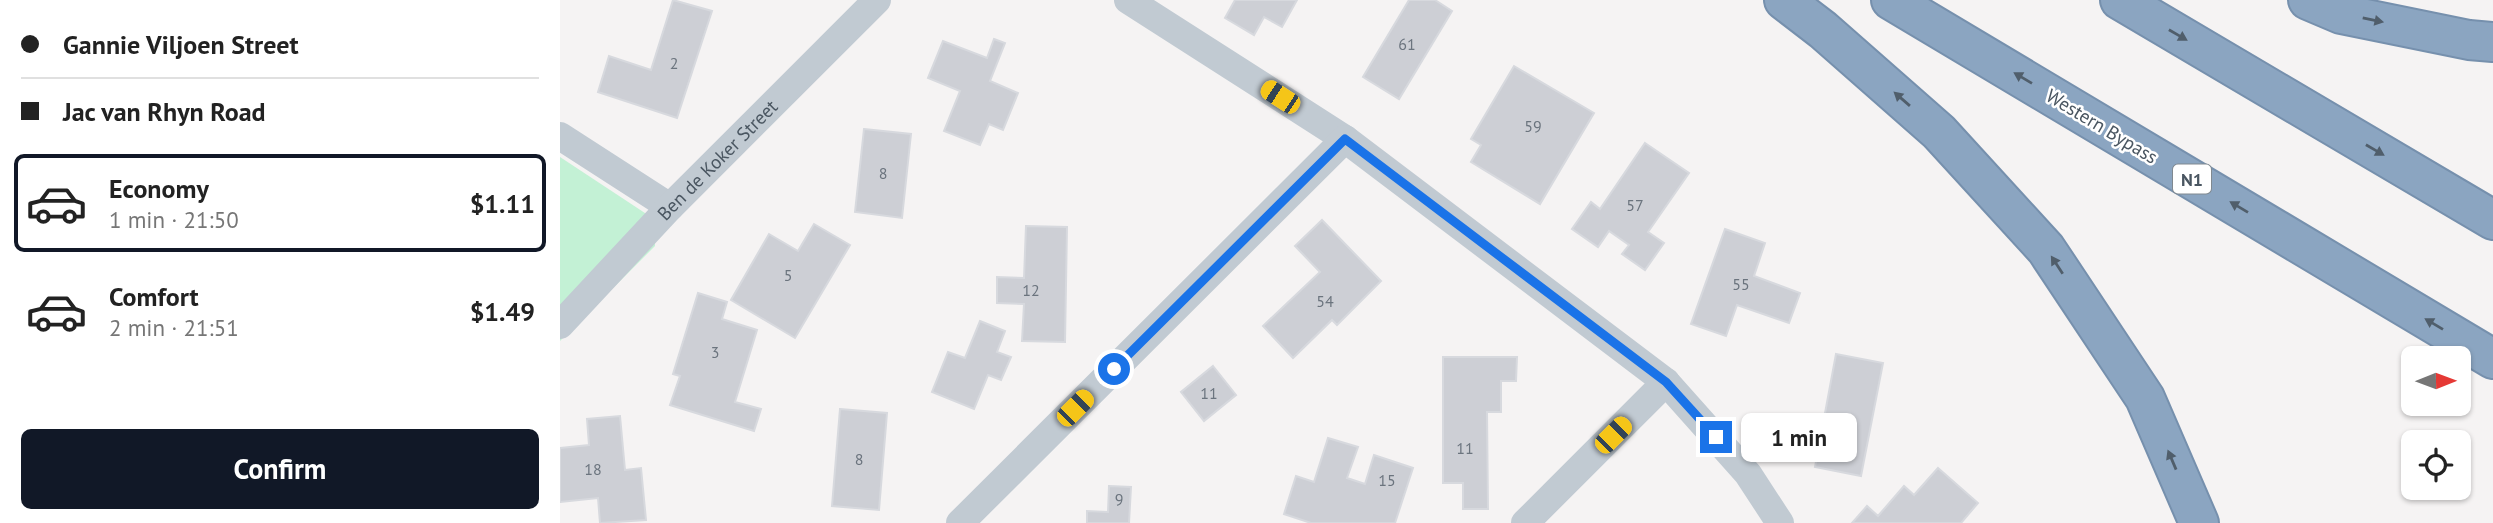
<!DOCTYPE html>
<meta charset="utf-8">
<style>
body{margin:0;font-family:"PT Sans",sans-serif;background:#f6f6f6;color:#222;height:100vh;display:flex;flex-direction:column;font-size:26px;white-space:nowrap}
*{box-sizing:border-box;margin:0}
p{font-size:23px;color:#767676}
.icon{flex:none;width:38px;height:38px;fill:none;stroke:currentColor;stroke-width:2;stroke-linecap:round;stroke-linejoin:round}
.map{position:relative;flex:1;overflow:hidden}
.panel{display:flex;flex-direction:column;background:#fff;width:560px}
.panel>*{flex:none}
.top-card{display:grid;align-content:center;height:154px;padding:0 21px;background:#fff}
.needle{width:46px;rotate:89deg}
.fabs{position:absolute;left:1841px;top:346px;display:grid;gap:14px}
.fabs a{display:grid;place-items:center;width:70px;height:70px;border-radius:10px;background:#fff;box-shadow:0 2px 5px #0004;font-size:35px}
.end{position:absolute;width:32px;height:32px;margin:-16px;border:9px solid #1a73e8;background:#fff;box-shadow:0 0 0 4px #fff}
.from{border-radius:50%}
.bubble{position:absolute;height:49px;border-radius:10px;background:#fff;box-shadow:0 2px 5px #0004;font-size:23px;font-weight:800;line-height:49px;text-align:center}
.car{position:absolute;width:21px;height:42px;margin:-21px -10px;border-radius:9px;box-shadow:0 0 5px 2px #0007;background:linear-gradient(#f5c518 24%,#345 0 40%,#f5c518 0 76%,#345 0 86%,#f5c518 0)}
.top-card b{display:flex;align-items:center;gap:24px;height:66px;font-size:26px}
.top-card b+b{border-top:2px solid #e0e0e0}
.top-card i{width:18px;height:18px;background:#222}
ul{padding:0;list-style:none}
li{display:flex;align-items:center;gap:21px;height:98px;margin:0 14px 10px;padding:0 7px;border:4px solid transparent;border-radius:10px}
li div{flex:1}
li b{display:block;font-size:26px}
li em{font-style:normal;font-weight:800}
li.on{border-color:#111827}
li>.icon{width:63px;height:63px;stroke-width:1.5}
.button{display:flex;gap:14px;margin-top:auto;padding:14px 21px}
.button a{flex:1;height:80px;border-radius:10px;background:#111827;color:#fff;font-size:28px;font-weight:800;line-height:80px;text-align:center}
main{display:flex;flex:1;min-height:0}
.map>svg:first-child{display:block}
.green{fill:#c3f1d5}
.building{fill:#cdcfd5;stroke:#d7d9de;stroke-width:2}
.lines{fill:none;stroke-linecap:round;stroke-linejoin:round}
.motorway-casing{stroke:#7690ad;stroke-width:42}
.minor{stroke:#c1cad2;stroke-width:28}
.motorway{stroke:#8ba5c1;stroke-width:38}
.oneway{fill:#505e6b}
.route{stroke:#1a73e8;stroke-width:9}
.labels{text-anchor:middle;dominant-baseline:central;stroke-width:5;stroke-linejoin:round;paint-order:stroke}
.number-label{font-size:16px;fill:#6b747e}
.shield{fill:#fff;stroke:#808990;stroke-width:2}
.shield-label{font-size:18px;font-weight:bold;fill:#4a5661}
.street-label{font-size:19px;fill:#4a5661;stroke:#fff}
</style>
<main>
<section class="panel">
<div class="top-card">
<b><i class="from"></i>Gannie Viljoen Street</b>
<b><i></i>Jac van Rhyn Road</b>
</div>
<ul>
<li class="on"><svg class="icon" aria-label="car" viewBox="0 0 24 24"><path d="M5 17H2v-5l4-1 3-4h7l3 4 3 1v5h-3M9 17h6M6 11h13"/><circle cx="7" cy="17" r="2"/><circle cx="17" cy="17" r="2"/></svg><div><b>Economy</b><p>1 min · 21:50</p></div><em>$1.11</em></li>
<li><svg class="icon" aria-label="car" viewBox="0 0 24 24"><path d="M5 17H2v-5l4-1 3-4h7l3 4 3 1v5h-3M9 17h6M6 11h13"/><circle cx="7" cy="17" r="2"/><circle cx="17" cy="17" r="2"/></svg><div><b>Comfort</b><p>2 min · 21:51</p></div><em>$1.49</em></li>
</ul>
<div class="button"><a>Confirm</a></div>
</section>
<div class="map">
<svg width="1933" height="523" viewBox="0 0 1933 523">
<rect width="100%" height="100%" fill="#f5f3f3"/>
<path class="green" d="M0 157 94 219 95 246 0 341Z"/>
<g class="building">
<path d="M113 0 152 11 117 118 38 92 49 56 91 70Z"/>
<path d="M675 0H737L722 27 704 17 694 35 665 18Z"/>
<path d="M849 0H875L892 11 839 99 803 77Z"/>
<path d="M434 39 445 43 430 81 458 93 443 130 429 124 420 145 384 131 400 91 368 78 383 41 427 58Z"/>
<path d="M954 66 1034 113 980 204 911 162 921 145 911 139Z"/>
<path d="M304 129 351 134 342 218 295 212Z"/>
<path d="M1085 143 1129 173 1088 232 1104 243 1085 270 1062 254 1069 245 1049 231 1038 247 1012 229 1031 202 1040 209Z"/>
<path d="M762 220 821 281 777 325 772 320 733 358 703 326 760 272 735 246Z"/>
<path d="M254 224 290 245 235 338 171 300 209 234 238 251Z"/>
<path d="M466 226 507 227 505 342 462 341 464 304 437 303V277L464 278Z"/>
<path d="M1165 229 1205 243 1194 276 1240 293 1229 323 1177 305 1166 336 1131 324Z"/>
<path d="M138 293 167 302 162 319 197 330 175 402 201 409 194 431 110 405 120 376 113 374Z"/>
<path d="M420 321 445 331 437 352 451 357 441 380 428 375 414 409 372 392 388 352 405 358Z"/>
<path d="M1276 354 1323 363 1301 476 1255 467Z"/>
<path d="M883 357H957L956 381H941V412H927L928 509H903V483H883Z"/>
<path d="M653 366 676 395 644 421 621 392Z"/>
<path d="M280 409 327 413 319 510 272 506Z"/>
<path d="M60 416 65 470 81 468 86 520 40 523 38 498 0 502V448L29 445 27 419Z"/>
<path d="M768 438 798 447 787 478 805 484 814 455 853 468 835 523H751L724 514 736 476 754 482Z"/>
<path d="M1378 468 1418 503 1401 523H1292L1307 506 1318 516 1344 486 1354 495Z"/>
<path d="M549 486 571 487 569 523H527V511L548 512Z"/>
</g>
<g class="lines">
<g class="motorway-casing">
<g id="motorway">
<path d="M1224 0 1263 30 1379 132 1486 249 1585 398 1639 523"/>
<path d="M1331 0 1933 359"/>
<path d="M1560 0 1933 220"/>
<path d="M1748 0 1781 14 1909 40 1933 42"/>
</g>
</g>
<g class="minor">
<path d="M568 0 785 139 1106 382 1188 474 1220 523"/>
<path d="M0 136 110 207"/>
<path id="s1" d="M0 325 110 207 317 0"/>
<path d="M400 523 785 139"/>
<path d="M965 523 1106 382"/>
</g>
<use href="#motorway" class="motorway"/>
</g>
<defs><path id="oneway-solid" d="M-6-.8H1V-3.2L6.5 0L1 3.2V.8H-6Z" transform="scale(1.75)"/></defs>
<g class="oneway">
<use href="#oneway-solid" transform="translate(1813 20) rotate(12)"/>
<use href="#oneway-solid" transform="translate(1618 35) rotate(30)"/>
<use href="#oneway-solid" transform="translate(1463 78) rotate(-149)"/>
<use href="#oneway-solid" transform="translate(1342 99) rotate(-139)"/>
<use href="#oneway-solid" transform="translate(1815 150) rotate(30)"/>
<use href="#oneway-solid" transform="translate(1679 207) rotate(-149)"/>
<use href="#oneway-solid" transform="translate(1497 265) rotate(-123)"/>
<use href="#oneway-solid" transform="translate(1874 324) rotate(-149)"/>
<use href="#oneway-solid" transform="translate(1612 460) rotate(-113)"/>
</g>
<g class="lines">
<path class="route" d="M554 369 785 139 1106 382 1156 437"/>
</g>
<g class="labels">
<g class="number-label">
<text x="847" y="44">61</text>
<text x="114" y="63">2</text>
<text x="973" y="126">59</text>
<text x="323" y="173">8</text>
<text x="1075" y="205">57</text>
<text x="228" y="275">5</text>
<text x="1181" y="284">55</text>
<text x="471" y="290">12</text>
<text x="765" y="301">54</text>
<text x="155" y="352">3</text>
<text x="649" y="393">11</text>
<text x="905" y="448">11</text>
<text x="299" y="459">8</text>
<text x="33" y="469">18</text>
<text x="827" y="480">15</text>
<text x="559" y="499">9</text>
</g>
<rect class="shield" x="1613" y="164.5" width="38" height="29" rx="5"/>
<g class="shield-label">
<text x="1632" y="179">N1</text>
</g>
<g class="street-label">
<text transform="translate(1542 126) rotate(31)">Western Bypass</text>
<text stroke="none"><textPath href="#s1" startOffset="228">Ben de Koker Street</textPath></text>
</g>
</g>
</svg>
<div class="fabs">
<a><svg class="needle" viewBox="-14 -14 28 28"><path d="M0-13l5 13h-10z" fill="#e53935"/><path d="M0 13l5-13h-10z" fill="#767676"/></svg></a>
<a><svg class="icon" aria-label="locate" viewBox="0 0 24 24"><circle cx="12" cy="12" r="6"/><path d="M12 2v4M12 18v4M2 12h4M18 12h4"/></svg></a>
</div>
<i class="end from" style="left:554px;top:369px"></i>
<i class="end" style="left:1156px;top:437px"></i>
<div class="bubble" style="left:1181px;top:413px;width:116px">1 min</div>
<i class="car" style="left:720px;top:97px;rotate:303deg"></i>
<i class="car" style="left:515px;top:408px;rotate:45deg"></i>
<i class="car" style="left:1053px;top:435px;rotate:45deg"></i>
</div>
</main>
